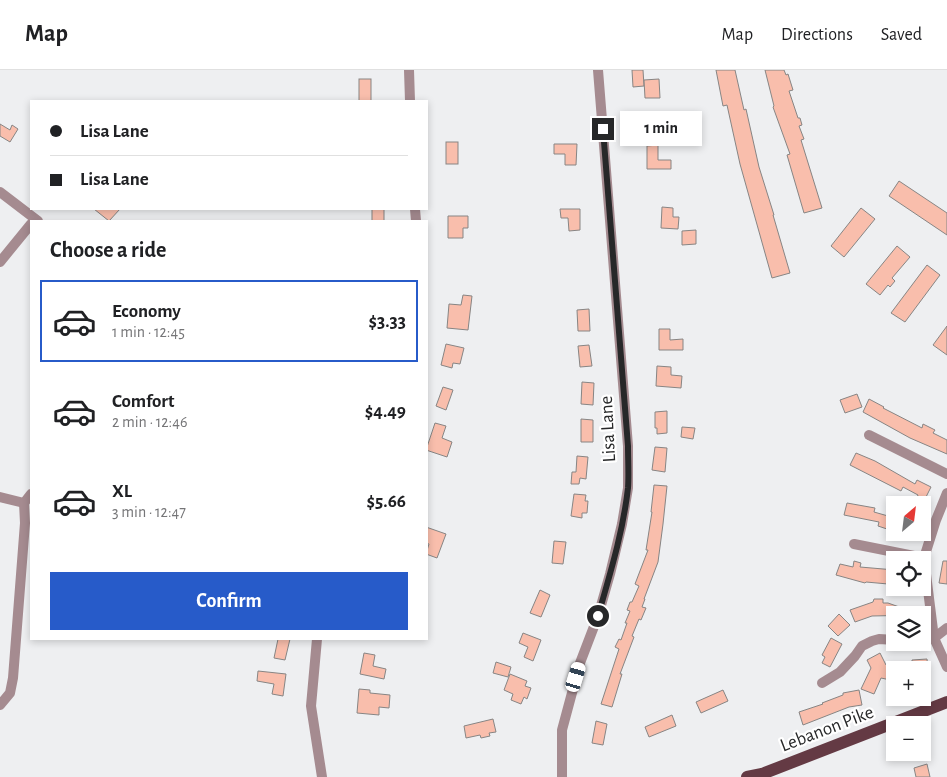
<!DOCTYPE html>
<meta charset="utf-8">
<style>
body{margin:0;font-family:"Alegreya Sans",sans-serif;background:#f2f2f2;color:#202124;height:100vh;display:flex;flex-direction:column;font-size:19px;white-space:nowrap}
*{box-sizing:border-box;margin:0}
p{font-size:16px;color:#757577}
.icon{flex:none;width:28px;height:28px;fill:none;stroke:currentColor;stroke-width:2;stroke-linecap:round;stroke-linejoin:round}
.map{position:relative;flex:1;overflow:hidden}
.side{position:absolute;left:30px;top:150px;width:398px;height:420px;display:flex;flex-direction:column;background:#fff;border-radius:0px;box-shadow:0 2px 8px #0003}
.side>*{flex:none}
.hud{position:absolute;left:30px;top:30px;width:398px;height:110px;border-radius:0px;box-shadow:0 2px 8px #0003;display:grid;align-content:center;height:110px;padding:0 20px;background:#fff}
.needle{width:32px;rotate:28deg}
.tools{position:absolute;left:886px;top:426px;display:grid;gap:10px}
.tools a{display:grid;place-items:center;width:45px;height:45px;border-radius:0px;background:#fff;box-shadow:0 2px 8px #0003;font-size:25px}
.end{position:absolute;width:22px;height:22px;margin:-11px;border:6px solid #272829;background:#fff;box-shadow:0 0 0 2px #fff}
.from{border-radius:50%}
.bubble{position:absolute;height:35px;border-radius:0px;background:#fff;box-shadow:0 2px 8px #0003;font-size:16px;font-weight:700;line-height:35px;text-align:center}
.car{position:absolute;width:15px;height:30px;margin:-15px -8px;border-radius:6px;box-shadow:0 0 4px 1px #0007;background:linear-gradient(#fff 24%,#345 0 40%,#fff 0 76%,#345 0 86%,#fff 0)}
.hud b{display:flex;align-items:center;gap:18px;height:48px;font-size:19px}
.hud b+b{border-top:1px solid #e0e0e0}
.hud i{width:12px;height:12px;background:#202124}
ul{padding:0;list-style:none}
li{display:flex;align-items:center;gap:15px;height:82px;margin:0 10px 8px;padding:0 10px;border:2px solid transparent;border-radius:0px}
li div{flex:1}
li b{display:block;font-size:19px}
li em{font-style:normal;font-weight:700}
li.active{border-color:#275bc9}
li>.icon{width:45px;height:45px;stroke-width:1.5}
h2{padding:0 20px;font-size:22px;line-height:60px}
.primary-button{display:flex;gap:10px;margin-top:auto;padding:10px 20px}
.primary-button a{flex:1;height:58px;border-radius:0px;background:#275bc9;color:#fff;font-size:20px;font-weight:700;line-height:58px;text-align:center}
header{display:flex;align-items:center;gap:30px;box-sizing:border-box;height:70px;padding:0 25px;background:#fff;border-bottom:1px solid #e0e0e0}
header strong{font-size:24px}
nav{display:flex;gap:28px;margin-inline-start:auto;font-size:18px}
.map>svg:first-child{display:block}
.building{fill:#f9beac;stroke:#878584}
.lines{fill:none;stroke-linecap:round;stroke-linejoin:round}
.minor{stroke:#a58b90;stroke-width:10}
.primary{stroke:#643a44;stroke-width:12}
.route{stroke:#272829;stroke-width:6}
.labels{text-anchor:middle;dominant-baseline:central;stroke-width:4.5;stroke-linejoin:round;paint-order:stroke}
.street-label{font-size:19px;fill:#272829;stroke:#fff}
</style>
<header>
<strong>Map</strong>
<nav><a>Map</a><a>Directions</a><a>Saved</a></nav>
</header>
<div class="map">
<svg width="947" height="707" viewBox="0 0 947 707">
<rect width="100%" height="100%" fill="#eeeff1"/>
<g class="building">
<path d="M632 0H643L644 16 633 17Z"/>
<path d="M716 0H735L744 40 746 39 759 97 774 145H773L790 203 772 208 740 94 727 35 723 36Z"/>
<path d="M765 0H784L786 5 788 4 793 20 789 21 798 48H800L802 55 799 56 804 69 801 70 822 138 804 143 787 85 790 84 773 37 774 36Z"/>
<rect x="359" y="9" width="12" height="22"/>
<path d="M659 9 660 28H645L644 10Z"/>
<path d="M0 54 10 60 12 55 18 59 10 72 0 66Z"/>
<rect x="446" y="72" width="12" height="22"/>
<path d="M554 74H577L576 95H565V84H554Z"/>
<path d="M658 75V90H671V99H647V76Z"/>
<path d="M899 111 947 143V165L889 126Z"/>
<path d="M662 137 673 138V147H679L678 159 661 158Z"/>
<path d="M861 138 875 149 844 187 831 176Z"/>
<path d="M94 139H120L109 151Z"/>
<rect x="372" y="139" width="12" height="12"/>
<path d="M560 139H580V160L569 161 568 148H561Z"/>
<path d="M448 146H468V158H463V168H448Z"/>
<path d="M696 160V174L682 175V161Z"/>
<path d="M897 176 910 187 892 208 895 211 890 217 888 215 880 225 866 214Z"/>
<path d="M927 195 940 205 905 252 891 243Z"/>
<path d="M463 225 472 226 468 260 447 258 449 234 461 235Z"/>
<path d="M589 239 590 261H578L577 240Z"/>
<path d="M947 256V285L933 275Z"/>
<path d="M659 259H670V270L683 269V280H659Z"/>
<path d="M446 274 464 278 460 294 453 293 452 298 441 295Z"/>
<path d="M589 275 592 296 580 297 578 276Z"/>
<path d="M657 296 671 297V305L682 306 681 318 656 316Z"/>
<path d="M582 312 594 313 593 335 581 334Z"/>
<path d="M443 317 453 320 446 340 436 336Z"/>
<path d="M857 324 862 337 845 343 840 330Z"/>
<path d="M869 329 884 337 883 338 922 358 923 354 935 360 933 363 947 370V384L910 368 863 342Z"/>
<path d="M667 341V363L657 364V358H655V342Z"/>
<path d="M581 349 593 350V372H581Z"/>
<path d="M435 353 446 356 442 368 452 372 447 387 426 380Z"/>
<path d="M682 357 695 358 693 369 681 367Z"/>
<path d="M655 377 667 378 665 402 652 400Z"/>
<path d="M856 383 875 391 915 414 917 410 931 417 922 435H914L918 425 903 417 901 421 850 395Z"/>
<path d="M577 386 588 387 586 409 580 408 579 414H571L572 402H576Z"/>
<path d="M654 415 667 416 663 454 658 492 644 529H645L642 537 646 538 641 550 639 549 632 566 634 567 620 604H622L612 637 601 634 619 579 615 577 619 569 621 570 627 553H625L630 541 627 540 630 532H632L639 516 635 514 648 480H646L652 442H651Z"/>
<path d="M574 424 586 425 585 431H588L587 443H582V448L571 446Z"/>
<path d="M847 433 875 438 874 442 895 448 893 461 878 456 879 452 844 445Z"/>
<path d="M426 457 446 464 437 488 426 484 429 474 426 473Z"/>
<path d="M554 471 566 472 563 494 552 493Z"/>
<path d="M854 491 861 493 860 497 895 500V512L888 511V514L866 512 865 513 836 505 840 494 853 497Z"/>
<path d="M943 491H947V514L939 513Z"/>
<path d="M540 520 550 525 541 547 530 543Z"/>
<path d="M874 529H883V533H888L919 544V545L872 546 855 552 850 540 873 532Z"/>
<path d="M839 544 850 555 838 566 828 556Z"/>
<path d="M523 563 541 570 533 591 524 587 528 577 519 573Z"/>
<path d="M831 568 842 574 830 597 822 593 825 587 822 585Z"/>
<path d="M278 569H290L285 590 274 588Z"/>
<path d="M364 583 375 585 373 596 386 599 384 609 360 604Z"/>
<path d="M880 583 886 595 895 596V611L881 608 874 624 861 619 871 598 867 590Z"/>
<path d="M927 589 928 600H912V590Z"/>
<path d="M496 592 511 597 508 607 493 603Z"/>
<path d="M258 601 286 604 283 626 272 624 274 614 257 611Z"/>
<path d="M510 604 527 611 525 616 531 618 527 629 524 627 521 634 511 630 513 624 504 620Z"/>
<path d="M359 619 370 620V623L390 625 389 638 379 637V645L357 643Z"/>
<path d="M723 620 728 631 701 643 696 632Z"/>
<path d="M859 620 862 635 849 637 803 655 799 642 823 634 822 633 843 625V623Z"/>
<path d="M672 645 676 656 649 667 645 657Z"/>
<path d="M493 649 496 662 489 663 490 666 481 668 480 665 466 668 464 656Z"/>
<path d="M596 651 607 654 603 675 592 673Z"/>
<path d="M927 694 930 707H916L914 698Z"/>
</g>
<g class="lines">
<g class="minor">
<path d="M409 0 410 31"/>
<path d="M0 122 38 151"/>
<path d="M415 139 416 151"/>
<path d="M0 192 31 154"/>
<path d="M869 365 947 404"/>
<path d="M947 423 936 450 924 488 934 568 947 597"/>
<path d="M0 427 24 433"/>
<path d="M854 474 924 488"/>
<path d="M317 569 311 636 322 707"/>
<path d="M922 570 934 568 947 558"/>
<path d="M822 613 840 602 855 586 862 576 872 571 879 569 895 570"/>
<path d="M0 635 10 623 13 608 25 453 24 433 31 424"/>
<path d="M562 707V660L580 593 598 546 610 504 622 454 628 418V376L598 0"/>
</g>
<path class="primary" d="M747 707 762 704 947 632"/>
</g>
<g class="lines">
<path class="route" d="M598 546C610 504 623 462 628 418 629 405 628 390 628 376L603 59"/>
</g>
<g class="labels">
<g class="street-label">
<text transform="translate(608 359) rotate(-93)">Lisa Lane</text>
<text transform="translate(827 659) rotate(-21)">Lebanon Pike</text>
</g>
</g>
</svg>
<div class="tools">
<a><svg class="needle" viewBox="-14 -14 28 28"><path d="M0-13l5 13h-10z" fill="#e53935"/><path d="M0 13l5-13h-10z" fill="#757577"/></svg></a>
<a><svg class="icon" aria-label="locate" viewBox="0 0 24 24"><circle cx="12" cy="12" r="6"/><path d="M12 2v4M12 18v4M2 12h4M18 12h4"/></svg></a>
<a><svg class="icon" aria-label="layers" viewBox="0 0 24 24"><path d="M12 4l9 5-9 5-9-5zM3 14l9 5 9-5"/></svg></a>
<a>+</a>
<a>−</a>
</div>
<i class="end from" style="left:598px;top:546px"></i>
<i class="end" style="left:603px;top:59px"></i>
<div class="bubble" style="left:620px;top:41px;width:82px">1 min</div>
<i class="car" style="left:576px;top:607px;rotate:17deg"></i>
<div class="hud">
<b><i class="from"></i>Lisa Lane</b>
<b><i></i>Lisa Lane</b>
</div>
<section class="side">
<h2>Choose a ride</h2>
<ul>
<li class="active"><svg class="icon" aria-label="car" viewBox="0 0 24 24"><path d="M5 17H2v-5l4-1 3-4h7l3 4 3 1v5h-3M9 17h6M6 11h13"/><circle cx="7" cy="17" r="2"/><circle cx="17" cy="17" r="2"/></svg><div><b>Economy</b><p>1 min · 12:45</p></div><em>$3.33</em></li>
<li><svg class="icon" aria-label="car" viewBox="0 0 24 24"><path d="M5 17H2v-5l4-1 3-4h7l3 4 3 1v5h-3M9 17h6M6 11h13"/><circle cx="7" cy="17" r="2"/><circle cx="17" cy="17" r="2"/></svg><div><b>Comfort</b><p>2 min · 12:46</p></div><em>$4.49</em></li>
<li><svg class="icon" aria-label="car" viewBox="0 0 24 24"><path d="M5 17H2v-5l4-1 3-4h7l3 4 3 1v5h-3M9 17h6M6 11h13"/><circle cx="7" cy="17" r="2"/><circle cx="17" cy="17" r="2"/></svg><div><b>XL</b><p>3 min · 12:47</p></div><em>$5.66</em></li>
</ul>
<div class="primary-button"><a>Confirm</a></div>
</section>
</div>
